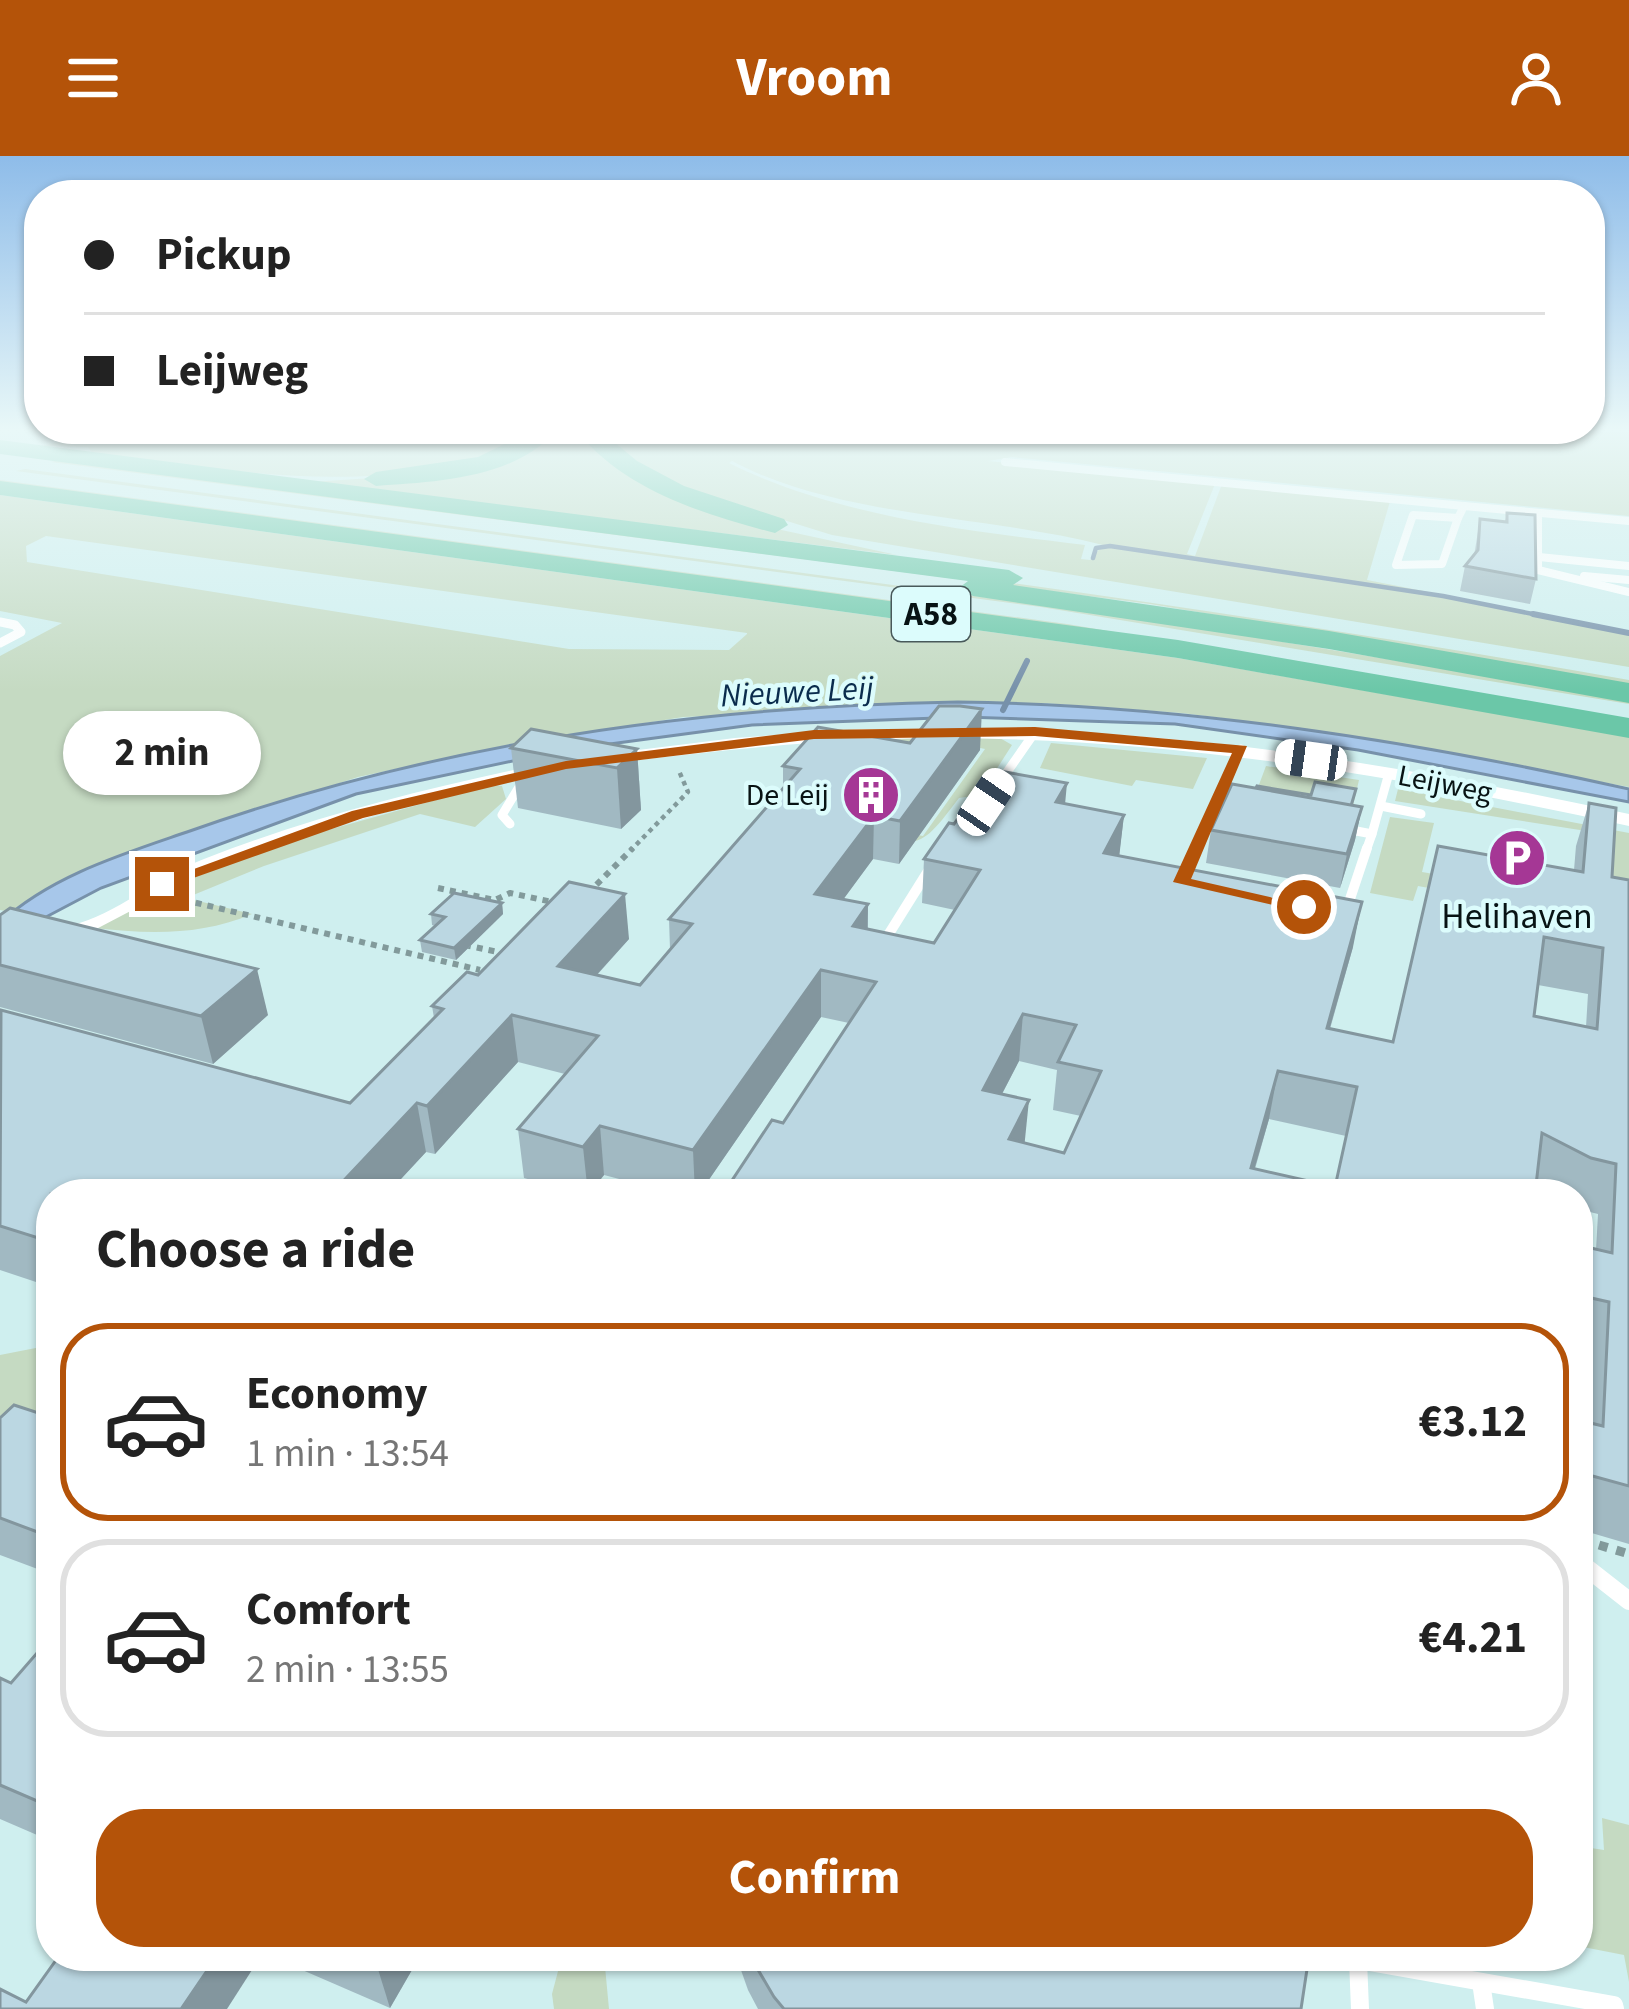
<!DOCTYPE html>
<meta charset="utf-8">
<style>
body{margin:0;font-family:"Source Sans 3",sans-serif;background:#f2f2f2;color:#222;height:100vh;display:flex;flex-direction:column;font-size:45px;white-space:nowrap}
*{box-sizing:border-box;margin:0}
p{font-size:39px;color:#767676}
.icon{flex:none;width:66px;height:66px;fill:none;stroke:currentColor;stroke-width:2;stroke-linecap:round;stroke-linejoin:round}
.map{position:relative;flex:1;overflow:hidden}
.details{position:absolute;left:36px;top:1023px;width:1557px;height:792px;display:flex;flex-direction:column;background:#fff;border-radius:48px;box-shadow:0 3px 9px #0004}
.details>*{flex:none}
.guide{position:absolute;left:24px;top:24px;width:1581px;height:264px;border-radius:48px;box-shadow:0 3px 9px #0004;display:grid;align-content:center;height:264px;padding:0 60px;background:#fff}
.end{position:absolute;width:54px;height:54px;margin:-27px;border:15px solid #b45309;background:#fff;box-shadow:0 0 0 6px #fff}
.from{border-radius:50%}
.bubble{position:absolute;height:84px;border-radius:42px;background:#fff;box-shadow:0 3px 9px #0004;font-size:39px;font-weight:700;line-height:84px;text-align:center}
.car{position:absolute;width:36px;height:72px;margin:-36px -18px;border-radius:15px;box-shadow:0 0 9px 3px #0007;background:linear-gradient(#fff 24%,#345 0 40%,#fff 0 76%,#345 0 86%,#fff 0)}
.guide b{display:flex;align-items:center;gap:42px;height:114px;font-size:45px}
.guide b+b{border-top:3px solid #e0e0e0}
.guide i{width:30px;height:30px;background:#222}
ul{padding:0;list-style:none}
li{display:flex;align-items:center;gap:36px;height:198px;margin:0 24px 18px;padding:0 36px;border:6px solid #e0e0e0;border-radius:48px}
li div{flex:1}
li b{display:block;font-size:45px}
li em{font-style:normal;font-weight:700}
li.active{border-color:#b45309}
li>.icon{width:108px;height:108px;stroke-width:1.5}
h2{padding:0 60px;font-size:54px;line-height:144px}
.action{display:flex;gap:24px;margin-top:auto;padding:24px 60px}
.action a{flex:1;height:138px;border-radius:48px;background:#b45309;color:#fff;font-size:48px;font-weight:700;line-height:138px;text-align:center}
header{display:flex;justify-content:space-between;align-items:center;height:156px;padding:0 60px;background:#b45309;color:#fff;font-size:54px;font-weight:700}
.map>svg:first-child{display:block}
.green{fill:#c5dac2;fill-rule:evenodd}
.water{fill:#a7c7ea;stroke:#7791aa;stroke-width:3}
.lines{fill:none;stroke-linecap:round;stroke-linejoin:round}
.stream-far1{stroke:#7791aa;stroke-width:4.5}
.stream{stroke:#7791aa;stroke-width:6}
.path-far2{stroke:#829a9b;stroke-width:4.5;stroke-dasharray:4.5 4.5;stroke-linecap:butt}
.path-far1{stroke:#829a9b;stroke-width:6;stroke-dasharray:6 6;stroke-linecap:butt}
.path{stroke:#829a9b;stroke-width:9;stroke-dasharray:9 9;stroke-linecap:butt}
.lane-far3{stroke:#fff;stroke-width:8}
.lane-far2{stroke:#fff;stroke-width:9}
.lane-far1{stroke:#fff;stroke-width:10}
.lane{stroke:#fff;stroke-width:18}
.street{fill:#fff;fill-rule:evenodd}
.highway{fill:#6bc7a8;fill-rule:evenodd}
.wall{fill:#a1b9c2;fill-rule:evenodd}
.shaded-wall{fill:#83969e}
.building{fill:#bbd7e2;stroke:#83969e;stroke-width:3;fill-rule:evenodd}
.route{fill:#b45309}
.labels{text-anchor:middle;dominant-baseline:central;stroke-width:9;stroke-linejoin:round;paint-order:stroke}
.far-street-label{font-size:30px;fill:#081314;stroke:#dcfcfc}
.far-poi-label{font-size:30px;fill:#081314;stroke:#dcfcfc;text-anchor:end}
.shield{fill:#dcfcfc;stroke:#48595a;stroke-width:3}
.shield-label{font-size:33px;font-weight:bold;fill:#081314}
.far-water-label{font-size:33px;font-style:italic;fill:#0a2c4d;stroke:#dcfcfc}
.poi-label{font-size:36px;fill:#081314;stroke:#dcfcfc}
</style>
<header><svg class="icon" aria-label="menu" viewBox="0 0 24 24"><path d="M4 6h16M4 12h16M4 18h16"/></svg>Vroom<svg class="icon" aria-label="person" viewBox="0 0 24 24"><circle cx="12" cy="8" r="4"/><path d="M4 21q1-7 8-7t8 7"/></svg></header>
<div class="map">
<svg width="1629" height="1853" viewBox="0 0 1629 1853">
<rect width="100%" height="100%" fill="#cfefef"/>
<g class="green">
<path d="M98 276H537C404 349 236 315 92 297L88 291 42 290Z"/>
<path d="M552 276H584L599 292 777 373 897 399 311 326 449 317Z"/>
<path d="M601 276H1629V360L1012 301 988 305 1215 328 1187 398 1195 400 1222 328 1391 342 1367 424 1629 475V511L832 379 691 335 629 302ZM732 305C839 362 988 359 1103 389L1090 404 1081 403 1085 389C968 375 835 360 729 307Z"/>
<path d="M58 304C583 371 1108 431 1629 524V528L1150 448 51 306Z"/>
<path d="M25 313 1133 461 1629 543V548L1041 451 16 315Z"/>
<path d="M0 324 1067 468 1629 563 0 327Z"/>
<path d="M0 339 1178 502 1629 581V631L1314 574 1182 557 1043 547 683 561 503 590 358 621 127 697 46 733 11 756 0 754V500L62 467 0 455ZM46 380 747 477V478L729 494 569 493 27 406 26 390Z"/>
<path d="M938 580 907 621 818 606 778 653 923 680 985 593 943 584 945 580 1000 582 1012 589 980 639 959 642C921 692 921 692 859 680L853 689 759 668 822 583Z"/>
<path d="M1051 587 1207 602 1193 633 1136 624 1132 630 1040 612Z"/>
<path d="M1266 610 1359 624 1351 658 1254 642Z"/>
<path d="M490 629 502 630 506 643 475 671 420 658 264 710 186 742 252 758C200 780 149 778 93 772L207 715 274 689Z"/>
<path d="M1398 633 1629 677V768L1418 730 1413 745 1370 737 1390 661 1434 667 1422 716 1604 747 1599 677 1395 645Z"/>
<path d="M51 1189V1268L0 1310V1199Z"/>
<path d="M1602 1662 1629 1669V1826L1624 1799 1578 1790V1690L1604 1694Z"/>
<path d="M562 1800H604L609 1853H554L552 1838Z"/>
</g>
<path class="water" d="M958 546C1185 549 1408 584 1629 633V646L1358 594 1175 568 964 561 752 569 565 594 356 638 101 732 27 771 0 767C50 720 123 698 187 676 437 587 695 550 958 546Z"/>
<g class="lines">
<path class="stream-far1" d="M1093 402 1096 392 1110 390 1443 440 1548 461"/>
<g class="stream">
<path d="M1533 458 1629 477"/>
<path d="M1003 554 1027 505"/>
</g>
<path class="path-far2" d="M630 695 688 636 679 615"/>
<g class="path-far1">
<path d="M438 732 495 744 510 737 557 747"/>
<path d="M588 737 633 692"/>
<path d="M184 744 480 814"/>
<path d="M465 789 498 796"/>
</g>
<g class="path">
<path d="M1599 1389 1629 1398"/>
<path d="M1578 1498 1585 1530 1578 1536"/>
</g>
<g class="lane-far3">
<path d="M1005 306 1464 350"/>
<path d="M1538 357V414L1629 436"/>
<path d="M1413 359 1458 362 1442 408 1396 409Z"/>
<path d="M1458 362 1464 350 1629 365"/>
<path d="M1539 401 1629 410"/>
<path d="M1584 420 1629 424"/>
</g>
<g class="lane-far2">
<path d="M0 466 15 469 21 476 0 487"/>
<path d="M998 629 1035 576"/>
<path d="M1221 649 1215 648 1241 593"/>
<path d="M1381 650 1421 658"/>
<path d="M510 668 502 659 519 631"/>
<path d="M1341 672 1372 678 1389 617"/>
<path d="M1195 695 1215 648"/>
<path d="M1366 695 1372 678"/>
</g>
<g class="lane-far1">
<path d="M1182 724 1196 692"/>
<path d="M1345 758 1367 692"/>
<path d="M894 786 885 784 930 712"/>
</g>
<g class="lane">
<path d="M1578 1405 1629 1445"/>
<path d="M1481 1826 1485 1853"/>
<path d="M1360 1853 1358 1804 1614 1849 1615 1853"/>
</g>
<g class="street">
<path d="M863 573C949 573 1035 572 1121 579 1292 591 1461 622 1629 658V670C1377 615 1119 573 860 584 775 588 691 598 606 608L597 603 606 598 735 582Z"/>
<path d="M542 608 551 613 548 617 417 647 287 685 203 717 81 781 55 782 0 769V757C22 762 50 775 72 769 113 760 162 719 204 703 314 660 427 632 542 608Z"/>
</g>
<g class="highway">
<path d="M529 276H555C513 323 434 326 376 330L364 323 376 316 478 301Z"/>
<path d="M578 276H602L637 305 684 330 784 363 788 369 775 377C705 359 624 334 578 276Z"/>
<path d="M0 284 1009 414 1023 422 1013 429 1329 475 1629 527V547L1329 493 973 440 959 432 968 425 0 298Z"/>
<path d="M0 325 1178 484 1629 562V582L1178 502 0 339Z"/>
</g>
</g>
<g class="wall">
<path d="M1507 357 1536 423 1530 448 1460 435 1465 410 1474 400 1480 363 1505 366Z"/>
<path d="M910 587 980 594 899 708 873 703 843 743 868 748V773L934 787 955 754 922 747 924 703 954 668 1065 648 1124 659 1119 700 1353 791 1330 873 1392 886 1574 714 1576 690 1589 647 1612 721 1629 724V1388L1578 1373V1264L1586 1266 1590 1197 1578 1194V1089L1596 1094 1598 1058 1578 1053V1038H1549L1536 1031 1535 1038H723L783 967 849 867 821 861 699 1038H676L604 1019 590 1038H582L524 1022 518 973 565 918 518 906 435 998 426 996 387 1038H51V1131L0 1114V855L350 947 434 862 432 850 478 819 629 783 597 819 640 829 670 793 669 763 783 633V610ZM1538 829 1588 838 1586 871 1534 860ZM1019 905 1057 914 1053 954 1081 960 1064 997 1025 987 1002 938ZM1269 963 1346 980 1335 1031 1255 1013Z"/>
<path d="M511 592 637 593 641 654 621 673 518 652Z"/>
<path d="M1352 650 1362 651 1355 684 1340 732 1206 707 1211 674Z"/>
<path d="M502 747 503 758 456 804 422 796 420 784 435 770 432 769 431 758Z"/>
<path d="M0 759 268 859 213 908 0 851Z"/>
<path d="M51 1261V1418L0 1399V1262Z"/>
<path d="M51 1481V1685L0 1663V1522L11 1527Z"/>
<path d="M270 1800H420L390 1852Z"/>
<path d="M736 1800H1309L1301 1853H758L748 1834Z"/>
</g>
<g class="shaded-wall">
<path d="M982 553 980 594 899 708 900 665Z"/>
<path d="M637 593 641 654 621 673 617 612Z"/>
<path d="M1067 627 1063 670 1056 646Z"/>
<path d="M1362 651 1355 684 1340 732 1347 698Z"/>
<path d="M1124 659 1119 702 1104 697Z"/>
<path d="M874 660 873 703 815 782V738Z"/>
<path d="M625 738 629 783 563 856 558 810Z"/>
<path d="M1362 746 1353 791 1316 920 1327 872Z"/>
<path d="M502 747 503 758 456 804 454 792Z"/>
<path d="M868 748 867 794 853 770Z"/>
<path d="M257 813 268 859 213 908 201 860Z"/>
<path d="M821 814V861L699 1038H695L693 994Z"/>
<path d="M1023 858 1019 905 979 982 983 934Z"/>
<path d="M512 859 518 906 435 998 427 950Z"/>
<path d="M1278 915 1269 963 1247 1038 1251 1012Z"/>
<path d="M1029 944 1024 993 1009 983Z"/>
<path d="M417 947 426 996 387 1038H331Z"/>
<path d="M600 970 604 1019 588 1038 583 991Z"/>
<path d="M217 1800H261L227 1853H181Z"/>
<path d="M383 1800H420L390 1852 377 1810Z"/>
</g>
<g class="building">
<path d="M1507 357 1535 359 1536 423 1465 410 1478 394 1480 363 1507 366Z"/>
<path d="M939 550H960L982 553 900 665 874 660 815 738 868 748 853 770 934 787 980 714 924 703 949 667 954 668 994 614 1067 627 1056 646 1124 659 1104 697 1362 746 1327 872 1393 886 1438 690 1583 716 1589 647 1616 652 1612 721 1629 724V1330L1578 1316V1264L1603 1270 1609 1146 1578 1139V1089L1612 1097 1616 1008 1591 1002 1542 977 1535 1038H1028L999 1032 996 1038H723L772 964 783 967 876 826 821 814 693 994 600 970 583 991 518 973 598 880 512 859 427 950 417 947 331 1038H51V1086L0 1070 1 854 350 947 443 853 432 850 467 816 478 819 569 726 625 738 558 810 640 829 692 768 669 763 800 613 783 610 818 571 910 587ZM1544 781 1603 792 1597 873 1534 860ZM1023 858 1076 869 1058 906 1101 915 1064 997 1009 983 1029 944 983 934ZM1278 915 1357 931 1335 1031 1251 1012Z"/>
<path d="M531 573 637 593 617 612 511 592Z"/>
<path d="M1315 626 1356 633 1351 650 1256 632 1257 630 1311 639Z"/>
<path d="M1232 628 1362 651 1347 698 1211 674Z"/>
<path d="M454 737 502 747 454 792 420 784 445 761 431 758Z"/>
<path d="M10 752 257 813 201 860 0 809V759Z"/>
<path d="M14 1249 51 1261V1381L0 1362V1262Z"/>
<path d="M51 1481V1651L0 1629V1522L11 1527Z"/>
<path d="M59 1800H217L181 1853H0V1833L26 1846Z"/>
<path d="M354 1800H383L377 1810Z"/>
<path d="M750 1800H1309L1301 1853H784L774 1841Z"/>
</g>
<linearGradient id="sky" x2="0" y2="1"><stop stop-color="#8ebce9"/><stop offset="0.51" stop-color="#e9f8f8"/><stop offset="1" stop-color="#e9f8f8" stop-opacity="0"/></linearGradient>
<rect width="1629" height="536" fill="url(#sky)"/>
<path class="route" d="M1035 571 1247 590 1191 723 1313 751 1304 756 1173 726 1232 597 1035 580 814 583 566 613 363 662 168 731 153 728 352 655 566 605 814 574Z"/>
<defs>
<g id="building-disc" transform="scale(3)"><circle r="9.5" fill="#a53795" stroke="#dcfcfc"/><path d="M-4-6H4V6H1V3H-1V6H-4ZM-2.5-4.3h1.7v1.8h-1.7ZM.8-4.3h1.7v1.8H.8ZM-2.5-1h1.7V.8h-1.7ZM.8-1h1.7V.8H.8Z" fill="#fff"/></g>
<g id="parking-disc" transform="scale(3)"><circle r="9.5" fill="#a53795" stroke="#dcfcfc"/><path d="M-3.5-5.5H1a3.5 3.5 0 0 1 0 7H-1V5.5H-3.5ZM-1-3.4V-.6H.8a1.4 1.4 0 0 0 0-2.8Z" fill="#fff"/></g>
</defs>
<g fill-rule="evenodd">
<use href="#building-disc" x="871" y="639"/>
<use href="#parking-disc" x="1517" y="702"/>
</g>
<g class="labels">
<g class="far-street-label">
<text transform="translate(1445 628) rotate(11)">Leijweg</text>
</g>
<g class="far-poi-label">
<text x="829" y="639">De Leij</text>
</g>
<rect class="shield" x="892" y="431" width="78" height="54" rx="9"/>
<g class="shield-label">
<text x="931" y="458">A58</text>
</g>
<g class="far-water-label">
<text transform="translate(797 536) rotate(-3)">Nieuwe Leij</text>
</g>
<g class="poi-label">
<text x="1517" y="760">Helihaven</text>
</g>
</g>
</svg>
<i class="end from" style="left:1304px;top:751px"></i>
<i class="end" style="left:162px;top:728px"></i>
<div class="bubble" style="left:63px;top:555px;width:198px">2 min</div>
<i class="car" style="left:1311px;top:604px;rotate:278deg"></i>
<i class="car" style="left:986px;top:646px;rotate:34deg"></i>
<div class="guide">
<b><i class="from"></i>Pickup</b>
<b><i></i>Leijweg</b>
</div>
<section class="details">
<h2>Choose a ride</h2>
<ul>
<li class="active"><svg class="icon" aria-label="car" viewBox="0 0 24 24"><path d="M5 17H2v-5l4-1 3-4h7l3 4 3 1v5h-3M9 17h6M6 11h13"/><circle cx="7" cy="17" r="2"/><circle cx="17" cy="17" r="2"/></svg><div><b>Economy</b><p>1 min · 13:54</p></div><em>€3.12</em></li>
<li><svg class="icon" aria-label="car" viewBox="0 0 24 24"><path d="M5 17H2v-5l4-1 3-4h7l3 4 3 1v5h-3M9 17h6M6 11h13"/><circle cx="7" cy="17" r="2"/><circle cx="17" cy="17" r="2"/></svg><div><b>Comfort</b><p>2 min · 13:55</p></div><em>€4.21</em></li>
</ul>
<div class="action"><a>Confirm</a></div>
</section>
</div>
